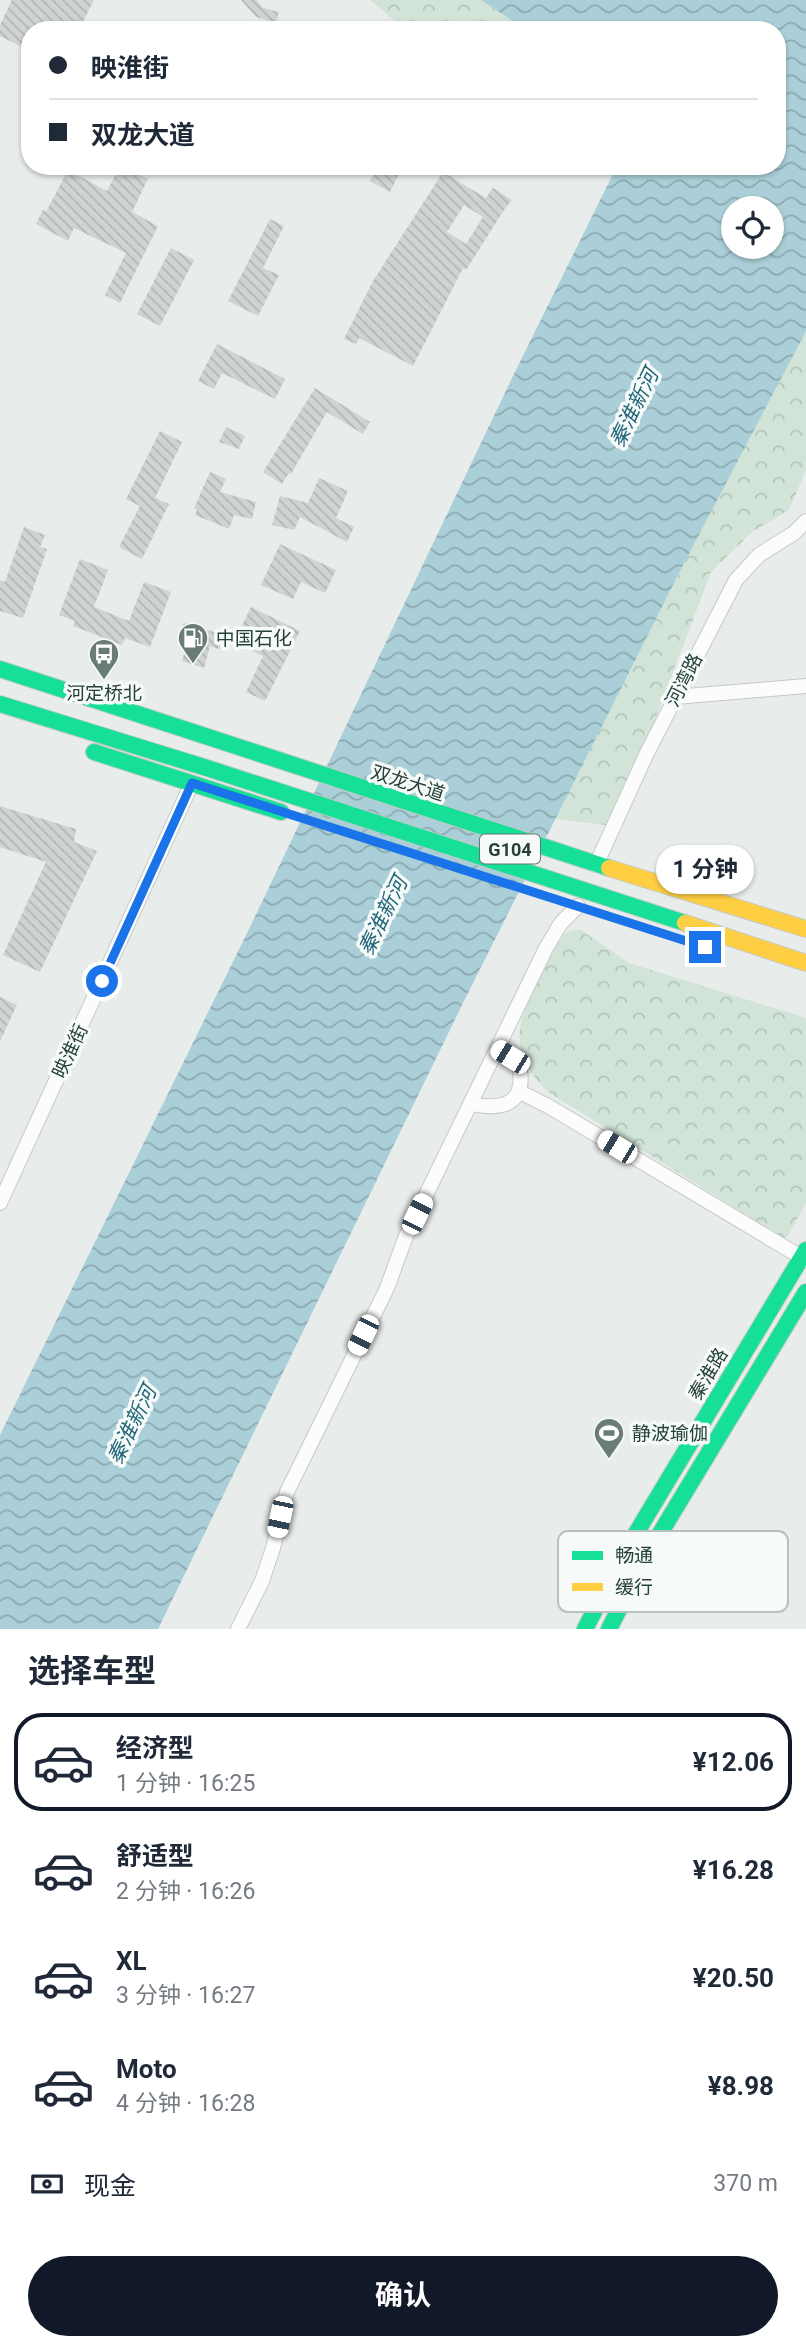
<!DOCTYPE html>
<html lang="zh">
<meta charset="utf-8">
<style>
body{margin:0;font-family:Roboto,"Noto Sans SC",sans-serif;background:#f6f6f7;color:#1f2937;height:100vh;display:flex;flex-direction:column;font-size:26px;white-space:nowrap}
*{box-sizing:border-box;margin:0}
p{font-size:23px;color:#747a83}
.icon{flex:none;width:38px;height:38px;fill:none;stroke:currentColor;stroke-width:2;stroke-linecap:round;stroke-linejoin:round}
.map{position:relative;height:1629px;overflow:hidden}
.side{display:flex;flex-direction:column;background:#fff;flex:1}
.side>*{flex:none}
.top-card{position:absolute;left:21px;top:21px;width:765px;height:154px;border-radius:28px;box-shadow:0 2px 5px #0004;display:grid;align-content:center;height:154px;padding:0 28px;background:#fff}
.fabs{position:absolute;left:721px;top:196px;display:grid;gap:14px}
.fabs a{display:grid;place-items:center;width:63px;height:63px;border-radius:50%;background:#fff;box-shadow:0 2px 5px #0004;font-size:35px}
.end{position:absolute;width:32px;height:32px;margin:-16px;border:9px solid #1a73e8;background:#fff;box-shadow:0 0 0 4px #fff}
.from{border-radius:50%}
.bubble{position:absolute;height:49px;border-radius:24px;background:#fff;box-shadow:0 2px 5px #0004;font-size:23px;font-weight:700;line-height:49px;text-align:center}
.car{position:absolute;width:21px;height:42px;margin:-21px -10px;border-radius:9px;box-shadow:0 0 5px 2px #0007;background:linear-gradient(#fff 24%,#345 0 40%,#fff 0 76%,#345 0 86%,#fff 0)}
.top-card b{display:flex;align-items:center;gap:24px;height:66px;font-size:26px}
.top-card b+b{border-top:2px solid #e0e1e3}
.top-card i{width:18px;height:18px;background:#1f2937}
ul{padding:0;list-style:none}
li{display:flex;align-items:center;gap:21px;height:98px;margin:0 14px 10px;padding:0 14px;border:4px solid transparent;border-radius:28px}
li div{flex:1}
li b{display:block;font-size:26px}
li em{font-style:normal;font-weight:700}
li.selected{border-color:#111827}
li>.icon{width:63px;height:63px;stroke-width:1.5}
h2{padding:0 28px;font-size:32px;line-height:84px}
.pay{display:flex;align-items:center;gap:18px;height:77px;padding:0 28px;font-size:26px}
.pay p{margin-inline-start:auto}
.cta{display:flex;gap:14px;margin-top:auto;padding:14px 28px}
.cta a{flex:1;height:80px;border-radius:42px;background:#111827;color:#fff;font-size:28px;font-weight:700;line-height:80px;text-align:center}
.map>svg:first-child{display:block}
.park{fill:url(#park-crowns)}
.water{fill:url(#water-waves);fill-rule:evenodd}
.building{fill:url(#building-back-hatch);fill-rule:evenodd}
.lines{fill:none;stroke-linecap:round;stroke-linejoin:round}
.street-casing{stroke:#c5c9c7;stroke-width:16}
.fast-casing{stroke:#c3c9c7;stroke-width:18}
.slow-casing{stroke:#c3c9c7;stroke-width:18}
.street{stroke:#fcfcfc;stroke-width:14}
.fast{stroke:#16e098;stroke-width:16}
.slow{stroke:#ffcf43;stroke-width:16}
.route{stroke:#1a73e8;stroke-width:9}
.labels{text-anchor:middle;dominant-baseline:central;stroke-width:7;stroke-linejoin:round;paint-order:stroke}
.shield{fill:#f6faf9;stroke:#647873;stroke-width:2}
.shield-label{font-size:18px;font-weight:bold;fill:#25403a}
.poi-label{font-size:19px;fill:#25403a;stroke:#f6faf9;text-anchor:start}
.street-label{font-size:19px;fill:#25403a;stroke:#f6faf9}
.water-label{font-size:21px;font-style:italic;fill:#216779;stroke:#f6faf9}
.key{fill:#f6faf9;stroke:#b7c2c0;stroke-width:2}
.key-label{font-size:19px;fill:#25403a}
</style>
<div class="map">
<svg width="806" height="1629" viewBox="0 0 806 1629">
<defs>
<pattern id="park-crowns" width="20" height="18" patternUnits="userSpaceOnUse" patternTransform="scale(1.75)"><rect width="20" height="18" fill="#d2e4d8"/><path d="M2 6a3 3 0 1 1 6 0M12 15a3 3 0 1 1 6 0" fill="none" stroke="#b4c5ba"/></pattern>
<pattern id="water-waves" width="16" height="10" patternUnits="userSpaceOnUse" patternTransform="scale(1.75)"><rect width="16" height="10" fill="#abcfd8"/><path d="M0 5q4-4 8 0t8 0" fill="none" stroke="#8ba9b0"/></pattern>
<pattern id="building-back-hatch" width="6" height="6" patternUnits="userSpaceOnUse" patternTransform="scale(1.75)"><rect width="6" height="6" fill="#cfd3d2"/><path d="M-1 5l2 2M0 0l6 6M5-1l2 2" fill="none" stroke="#b2b6b5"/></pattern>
</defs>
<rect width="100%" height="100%" fill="#e8ecea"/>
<g class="park">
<path d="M370 0H806L772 208 777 166V30H413L401 26Z"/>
<path d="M806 303V470L789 510 752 532 711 572 615 826 555 819Z"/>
<path d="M571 930H581L629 963 806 1018V1203L786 1239 551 1094C493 1042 528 1005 555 947L562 936Z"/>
</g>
<path class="water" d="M481 0H806V331L683 565 464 1001 158 1629H0V1435L252 923 512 378 617 166H777V30H527ZM733 208H772V247H733Z"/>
<g class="building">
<path d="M12 0H94L79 30H30V51L0 36V25Z"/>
<path d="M241 0H256L263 8 279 12 276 23 256 17Z"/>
<path d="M120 166 148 179 132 212 158 226 120 303 105 295 126 253 74 228 68 241 36 224 43 210 46 212 68 170 107 191Z"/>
<path d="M378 166H403L390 192 370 181Z"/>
<path d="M443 172 486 198 493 188 512 200 504 210 466 270 463 268 413 366 359 338 356 344 344 339 373 281ZM464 205 483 217 466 244 447 232Z"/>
<path d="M270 219 284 226 263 268 279 275 258 316 228 301Z"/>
<path d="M171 248 194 260 160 326 137 314Z"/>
<path d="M217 344 285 379 275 399 222 373 214 389 198 381Z"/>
<path d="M315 388 370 422 363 434 327 412 291 474 289 473 282 484 263 472Z"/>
<path d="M226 427 245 436 239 449 219 442Z"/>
<path d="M160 431 182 442 155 498 169 504 142 559 119 547 140 506 126 499Z"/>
<path d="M210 472 226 479 220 492 256 502 252 519 234 515 229 529 195 515 197 510 194 508Z"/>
<path d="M319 478 348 491 336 518 354 527 347 542 300 517 294 530 272 525 280 496 308 503Z"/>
<path d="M24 527 45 535 40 547 47 549 23 618 0 611V580L5 582Z"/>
<path d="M280 544 336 570 325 593 301 582 293 599 261 585Z"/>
<path d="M80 559 108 570 94 607 129 621 144 582 171 592 150 647 125 638 122 645 73 626 75 621 59 615Z"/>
<path d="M251 607 300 631 265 701 246 692 263 656 234 642Z"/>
<path d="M184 623 224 635 219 649 210 646 204 668 182 661 188 640 180 638Z"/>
<path d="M0 806 76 829 74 842 97 851 40 972 3 955 46 862 0 847Z"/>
<path d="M0 997 17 1005 0 1041Z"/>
</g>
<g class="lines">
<g class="street-casing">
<g id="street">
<path d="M675 697 806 686"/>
<path d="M596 865 646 755 736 580 759 555 794 533 806 521"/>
<path d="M520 1092 548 1106 806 1260"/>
<path d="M471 1104C504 1111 527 1103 519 1065L497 1049"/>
<path d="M0 1203 192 783"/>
<path d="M238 1629 262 1581 273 1548 287 1492 387 1288 406 1236 546 948 561 923 578 906"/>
</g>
</g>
<g class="fast-casing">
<g id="fast">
<path d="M0 669 609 868"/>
<path d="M0 704 207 768 685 923"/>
<path d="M94 752 281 812"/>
<path d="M585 1629 626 1550 806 1250"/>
<path d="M609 1629 644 1560 806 1292"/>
</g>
</g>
<g class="slow-casing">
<g id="slow">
<path d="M609 868 806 929"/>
<path d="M685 923 806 963"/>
</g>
</g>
<use href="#street" class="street"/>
<use href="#fast" class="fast"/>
<use href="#slow" class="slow"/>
</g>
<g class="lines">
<path class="route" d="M102 981 192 783 705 947"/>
</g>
<defs>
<g id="fuel-pin" transform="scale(1.575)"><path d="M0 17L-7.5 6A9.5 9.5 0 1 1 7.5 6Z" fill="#697c78" stroke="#f6faf9"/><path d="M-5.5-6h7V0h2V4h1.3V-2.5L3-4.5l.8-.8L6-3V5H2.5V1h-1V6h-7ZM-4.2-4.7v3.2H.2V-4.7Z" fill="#fff"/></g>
<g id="bus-pin" transform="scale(1.575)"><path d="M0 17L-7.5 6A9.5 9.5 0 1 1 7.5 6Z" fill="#697c78" stroke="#f6faf9"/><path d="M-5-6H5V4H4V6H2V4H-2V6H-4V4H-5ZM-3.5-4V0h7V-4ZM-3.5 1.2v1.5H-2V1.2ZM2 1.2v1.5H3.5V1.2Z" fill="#fff"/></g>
<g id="stadium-pin" transform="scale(1.575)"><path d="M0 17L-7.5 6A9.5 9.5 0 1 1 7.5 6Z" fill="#697c78" stroke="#f6faf9"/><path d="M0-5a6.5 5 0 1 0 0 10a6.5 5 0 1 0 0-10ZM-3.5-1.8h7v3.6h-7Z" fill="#fff"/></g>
</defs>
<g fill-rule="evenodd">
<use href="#fuel-pin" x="193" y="638"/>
<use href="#bus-pin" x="104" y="654"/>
<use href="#stadium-pin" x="609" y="1433"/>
</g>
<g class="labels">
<rect class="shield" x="480" y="834.5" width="60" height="29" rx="5"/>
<g class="shield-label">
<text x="510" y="849">G104</text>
</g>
<g class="poi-label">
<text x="216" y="638">中国石化</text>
<text x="104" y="693" text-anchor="middle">河定桥北</text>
<text x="632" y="1433">静波瑜伽</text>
</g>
<g class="street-label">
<text transform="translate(684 680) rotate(-63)">河湾路</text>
<text transform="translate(408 783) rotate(18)">双龙大道</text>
<text transform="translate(70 1051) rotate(-65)">映淮街</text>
<text transform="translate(708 1374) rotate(-59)">秦淮路</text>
</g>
<g class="water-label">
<text transform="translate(634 408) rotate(-64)">秦淮新河</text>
<text transform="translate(383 916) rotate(-64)">秦淮新河</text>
<text transform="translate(132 1425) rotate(-64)">秦淮新河</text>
</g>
</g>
<rect x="558" y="1531" width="230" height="81" rx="10" class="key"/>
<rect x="572" y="1551" width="31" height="9" fill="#16e098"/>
<rect x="572" y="1583" width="31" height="8" fill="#ffcf43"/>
<g class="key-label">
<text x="615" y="1562">畅通</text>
<text x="615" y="1594">缓行</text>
</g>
</svg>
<div class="fabs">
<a><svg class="icon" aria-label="locate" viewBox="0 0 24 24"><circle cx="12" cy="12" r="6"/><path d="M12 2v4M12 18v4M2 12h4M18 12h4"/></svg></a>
</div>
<i class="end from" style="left:102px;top:981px"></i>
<i class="end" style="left:705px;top:947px"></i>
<div class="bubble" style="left:656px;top:845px;width:98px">1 分钟</div>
<i class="car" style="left:510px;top:1057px;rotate:302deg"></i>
<i class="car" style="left:617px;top:1147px;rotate:301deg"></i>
<i class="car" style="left:417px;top:1214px;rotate:26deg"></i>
<i class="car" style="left:363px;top:1335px;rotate:206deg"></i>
<i class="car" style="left:280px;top:1517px;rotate:192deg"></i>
<div class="top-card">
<b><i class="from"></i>映淮街</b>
<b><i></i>双龙大道</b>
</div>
</div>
<section class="side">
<h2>选择车型</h2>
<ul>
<li class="selected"><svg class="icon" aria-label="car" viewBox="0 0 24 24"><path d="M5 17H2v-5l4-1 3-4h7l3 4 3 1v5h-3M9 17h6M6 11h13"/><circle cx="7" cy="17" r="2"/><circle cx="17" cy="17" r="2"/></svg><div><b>经济型</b><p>1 分钟 · 16:25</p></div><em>¥12.06</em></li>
<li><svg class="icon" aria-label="car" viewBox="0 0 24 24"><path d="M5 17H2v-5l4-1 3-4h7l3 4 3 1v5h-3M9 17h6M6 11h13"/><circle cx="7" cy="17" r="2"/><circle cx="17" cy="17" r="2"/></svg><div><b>舒适型</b><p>2 分钟 · 16:26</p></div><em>¥16.28</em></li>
<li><svg class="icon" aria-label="car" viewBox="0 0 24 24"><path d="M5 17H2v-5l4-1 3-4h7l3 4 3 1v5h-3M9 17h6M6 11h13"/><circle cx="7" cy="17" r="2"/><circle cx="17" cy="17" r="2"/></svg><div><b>XL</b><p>3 分钟 · 16:27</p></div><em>¥20.50</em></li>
<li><svg class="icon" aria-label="car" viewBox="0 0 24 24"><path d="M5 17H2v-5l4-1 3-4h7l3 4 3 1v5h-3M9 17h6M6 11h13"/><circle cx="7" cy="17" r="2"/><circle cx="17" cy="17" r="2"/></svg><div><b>Moto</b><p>4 分钟 · 16:28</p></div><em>¥8.98</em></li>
</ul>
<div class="pay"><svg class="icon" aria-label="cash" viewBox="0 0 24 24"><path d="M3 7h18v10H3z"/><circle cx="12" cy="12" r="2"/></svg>现金<p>370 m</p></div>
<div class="cta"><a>确认</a></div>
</section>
